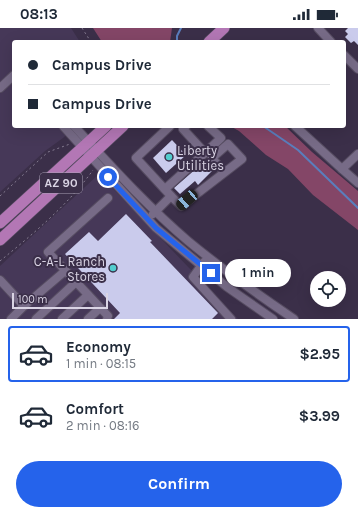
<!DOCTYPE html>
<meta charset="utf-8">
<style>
body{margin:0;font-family:Karla,sans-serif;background:#f2f2f3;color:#1f2937;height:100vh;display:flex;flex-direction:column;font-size:15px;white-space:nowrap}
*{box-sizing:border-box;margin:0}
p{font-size:13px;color:#747a83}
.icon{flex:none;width:22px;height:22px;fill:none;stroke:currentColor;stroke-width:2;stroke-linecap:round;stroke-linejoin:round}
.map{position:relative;height:291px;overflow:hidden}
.side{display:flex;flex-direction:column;background:#fff;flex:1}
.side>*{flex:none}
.banner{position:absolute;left:12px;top:12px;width:334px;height:88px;border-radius:4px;box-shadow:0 4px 16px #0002;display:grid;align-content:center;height:88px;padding:0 16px;background:#fff}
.buttons{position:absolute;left:310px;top:243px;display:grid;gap:8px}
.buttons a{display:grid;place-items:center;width:36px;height:36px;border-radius:50%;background:#fff;box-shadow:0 4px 16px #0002;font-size:20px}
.scale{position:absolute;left:12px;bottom:10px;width:96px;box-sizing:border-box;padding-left:4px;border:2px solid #dad4e4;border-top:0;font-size:11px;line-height:14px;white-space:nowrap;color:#dad4e4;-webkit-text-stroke:3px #3b2f49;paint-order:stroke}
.end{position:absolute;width:18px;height:18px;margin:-9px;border:5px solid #2563eb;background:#fff;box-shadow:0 0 0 2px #fff}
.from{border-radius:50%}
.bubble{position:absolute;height:28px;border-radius:14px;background:#fff;box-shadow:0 4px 16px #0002;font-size:13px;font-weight:700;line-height:28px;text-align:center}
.car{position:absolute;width:12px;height:24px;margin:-12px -6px;border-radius:5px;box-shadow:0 0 3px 1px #0007;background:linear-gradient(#222 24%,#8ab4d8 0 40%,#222 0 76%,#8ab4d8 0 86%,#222 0)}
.banner b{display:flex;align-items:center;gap:14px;height:38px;font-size:15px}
.banner b+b{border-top:1px solid #e0e1e3}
.banner i{width:10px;height:10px;background:#1f2937}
ul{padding:7px 0 0;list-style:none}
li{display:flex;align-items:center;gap:12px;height:56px;margin:0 8px 6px;padding:0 8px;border:2px solid transparent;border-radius:4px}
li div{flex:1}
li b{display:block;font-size:15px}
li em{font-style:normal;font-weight:700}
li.selected{border-color:#2563eb}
li>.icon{width:36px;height:36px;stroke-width:1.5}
.action{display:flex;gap:8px;margin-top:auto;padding:8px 16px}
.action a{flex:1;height:46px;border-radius:24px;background:#2563eb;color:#fff;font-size:16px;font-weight:700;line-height:46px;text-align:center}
.status{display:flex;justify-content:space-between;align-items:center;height:28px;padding:0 20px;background:#fff;direction:ltr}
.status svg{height:11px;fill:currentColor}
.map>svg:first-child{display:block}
.built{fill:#463858}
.green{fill:#844667}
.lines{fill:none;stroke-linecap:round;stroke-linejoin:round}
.stream{stroke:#5a7ebd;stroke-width:2}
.building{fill:#cacbec}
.minor-casing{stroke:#564c61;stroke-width:10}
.highway-casing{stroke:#564c61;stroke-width:12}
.path{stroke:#857c91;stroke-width:1;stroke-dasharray:2 3;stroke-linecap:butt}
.minor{stroke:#776b87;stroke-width:8}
.highway{stroke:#b377b5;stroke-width:11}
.route{stroke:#2563eb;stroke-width:5}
.poi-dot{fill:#52cdce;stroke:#3b2f49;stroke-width:1.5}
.labels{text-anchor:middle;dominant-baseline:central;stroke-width:4;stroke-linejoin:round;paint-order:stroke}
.shield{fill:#3b2f49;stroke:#aaa2b6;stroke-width:1}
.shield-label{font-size:12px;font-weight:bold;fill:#dad4e4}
.poi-label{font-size:13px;fill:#dad4e4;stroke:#3b2f49;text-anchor:start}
</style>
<div class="status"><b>08:13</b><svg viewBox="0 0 49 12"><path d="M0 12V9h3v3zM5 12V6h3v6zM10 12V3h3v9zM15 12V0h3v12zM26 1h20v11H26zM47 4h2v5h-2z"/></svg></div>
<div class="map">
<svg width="358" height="291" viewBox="0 0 358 291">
<rect width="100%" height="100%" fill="#3b2f49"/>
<g class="built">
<path d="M0 0H71L80 14H14V98H75L63 110 45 123 0 164Z"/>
<path d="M99 146 238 291H0V238Z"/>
</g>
<g class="green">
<path d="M93 0H172L170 14H102Z"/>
<path d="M230 98H285L312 124 358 163V202L313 167 288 141 266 127 239 103Z"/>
</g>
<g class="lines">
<g class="stream">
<path d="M177 14V8L181 0"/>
<path d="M263 98 298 122 358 180"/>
</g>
</g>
<g class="building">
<path d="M348 0H358V17L354 13 351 15 345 9 348 6 345 3Z"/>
<path d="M172 112 186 127 166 145 153 130Z"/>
<path d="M206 132 214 141 198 157 195 153 180 166 174 160Z"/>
<path d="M126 186 152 213 150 214 218 285 212 291H114L120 285 65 226 89 204 98 213Z"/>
</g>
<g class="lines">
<g class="minor-casing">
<g id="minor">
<path d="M318 0 331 14"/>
<path d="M344 27 358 41"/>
<path d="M0 60 14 47"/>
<path d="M63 98 156 200 227 259 273 291"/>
<path d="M74 98C111 138 147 178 188 213 222 241 257 266 294 291"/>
<path d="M186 98 183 101 205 125 221 110 208 98"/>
<path d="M295 98 342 141 358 155"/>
<path d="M342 141 358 126"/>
<path d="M165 161 205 125"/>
<path d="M171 168 181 178 242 131 228 116 212 130 224 144"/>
<path d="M153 186 171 168 136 130 170 98"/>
<path d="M204 234 193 249 231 291"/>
<path d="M0 252 24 278"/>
<path d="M11 291 24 278 65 243"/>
<path d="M36 291 76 254"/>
<path d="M62 291 88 267"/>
<path d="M88 291 100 280"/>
<path d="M107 291 108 288 48 224 108 170"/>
</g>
</g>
<g class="highway-casing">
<g id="highway">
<path d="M209 14 224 0"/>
<path d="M0 195 106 98"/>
<path d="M0 212 123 98"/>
</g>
</g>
<g class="path">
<path d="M82 0 91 14"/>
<path d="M0 168 48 124 70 116"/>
<path d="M0 233C33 206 68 177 93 142"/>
</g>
<use href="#minor" class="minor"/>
<use href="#highway" class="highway"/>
</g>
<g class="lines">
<path class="route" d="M108 149 156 200 211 245"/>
</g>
<g class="poi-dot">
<circle cx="169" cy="129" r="4"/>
<circle cx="113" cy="240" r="4"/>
</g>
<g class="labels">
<rect class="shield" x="40" y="145" width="42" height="20" rx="3"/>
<g class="shield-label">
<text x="61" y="155">AZ 90</text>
</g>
<g class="poi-label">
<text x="177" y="122">Liberty<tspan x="177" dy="15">Utilities</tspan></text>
<text x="105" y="233" text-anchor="end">C-A-L Ranch<tspan x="105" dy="15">Stores</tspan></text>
</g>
</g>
</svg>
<div class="buttons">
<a><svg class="icon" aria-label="locate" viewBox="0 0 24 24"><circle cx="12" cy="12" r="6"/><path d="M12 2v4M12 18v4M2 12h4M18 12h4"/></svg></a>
</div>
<div class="scale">100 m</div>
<i class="end from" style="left:108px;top:149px"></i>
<i class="end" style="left:211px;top:245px"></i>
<div class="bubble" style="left:225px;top:231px;width:66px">1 min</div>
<i class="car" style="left:187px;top:172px;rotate:229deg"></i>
<div class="banner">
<b><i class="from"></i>Campus Drive</b>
<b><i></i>Campus Drive</b>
</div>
</div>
<section class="side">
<ul>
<li class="selected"><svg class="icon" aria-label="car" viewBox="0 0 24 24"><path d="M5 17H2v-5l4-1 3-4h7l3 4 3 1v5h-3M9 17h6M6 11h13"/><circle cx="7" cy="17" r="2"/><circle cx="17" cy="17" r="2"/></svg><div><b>Economy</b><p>1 min · 08:15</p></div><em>$2.95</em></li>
<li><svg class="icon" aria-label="car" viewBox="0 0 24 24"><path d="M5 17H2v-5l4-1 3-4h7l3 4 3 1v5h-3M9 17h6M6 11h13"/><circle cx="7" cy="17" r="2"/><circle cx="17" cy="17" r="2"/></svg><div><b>Comfort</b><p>2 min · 08:16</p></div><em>$3.99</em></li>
</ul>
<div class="action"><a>Confirm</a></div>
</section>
